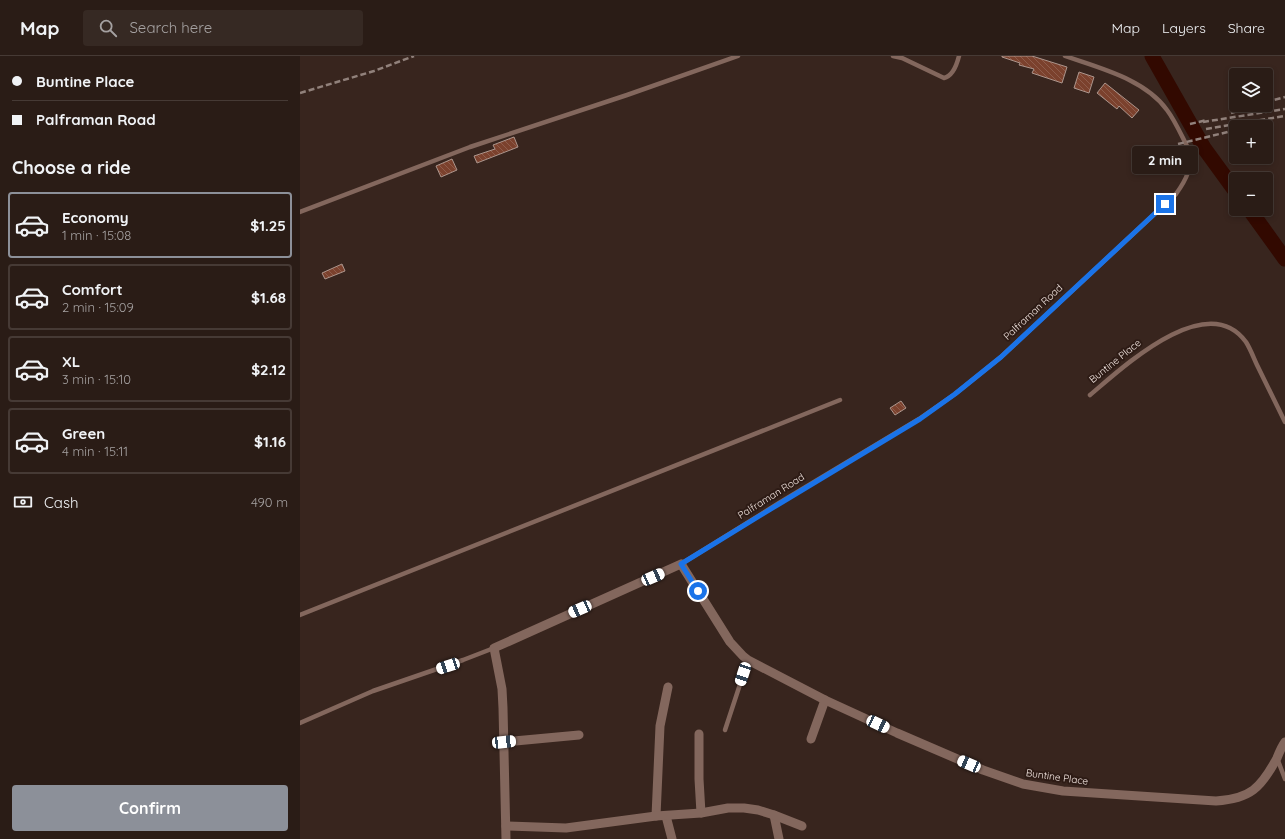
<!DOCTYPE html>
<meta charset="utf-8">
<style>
body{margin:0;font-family:Quicksand,sans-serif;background:#362923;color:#f1f3f6;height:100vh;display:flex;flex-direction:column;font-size:15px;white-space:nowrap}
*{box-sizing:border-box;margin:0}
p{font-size:13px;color:#a5a1a1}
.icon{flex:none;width:22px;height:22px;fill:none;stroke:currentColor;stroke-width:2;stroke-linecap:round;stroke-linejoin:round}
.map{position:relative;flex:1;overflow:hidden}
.details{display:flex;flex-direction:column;background:#2a1c16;width:300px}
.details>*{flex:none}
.banner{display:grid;align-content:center;height:88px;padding:0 12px;background:#2a1c16}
.controls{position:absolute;left:929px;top:12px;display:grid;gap:8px}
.controls a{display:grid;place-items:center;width:44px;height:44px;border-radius:4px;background:#2a1c16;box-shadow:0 2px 6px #0003,0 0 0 1px #463a35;font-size:20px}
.end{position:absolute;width:18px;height:18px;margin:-9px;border:5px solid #1a73e8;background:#fff;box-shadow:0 0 0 2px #fff}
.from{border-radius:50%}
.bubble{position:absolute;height:28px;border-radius:4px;background:#2a1c16;box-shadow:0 2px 6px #0003,0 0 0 1px #463a35;font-size:13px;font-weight:800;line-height:28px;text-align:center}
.car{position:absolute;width:12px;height:24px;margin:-12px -6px;border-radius:5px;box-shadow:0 0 3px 1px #0007;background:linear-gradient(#fff 24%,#345 0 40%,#fff 0 76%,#345 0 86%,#fff 0)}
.banner b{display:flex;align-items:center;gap:14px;height:38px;font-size:15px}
.banner b+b{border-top:1px solid #463a35}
.banner i{width:10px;height:10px;background:#f1f3f6}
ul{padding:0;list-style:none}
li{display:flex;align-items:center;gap:12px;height:66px;margin:0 8px 6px;padding:0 4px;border:2px solid #463a35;border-radius:4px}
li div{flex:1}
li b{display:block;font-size:15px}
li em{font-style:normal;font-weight:800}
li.current{border-color:#8c9099}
li>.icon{width:36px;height:36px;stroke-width:1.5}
h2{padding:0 12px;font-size:18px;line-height:48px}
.pay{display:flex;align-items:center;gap:10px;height:44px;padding:0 12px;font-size:15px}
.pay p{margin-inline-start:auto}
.primary-button{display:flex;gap:8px;margin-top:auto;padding:8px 12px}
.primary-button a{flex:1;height:46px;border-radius:4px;background:#8c9099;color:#fff;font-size:16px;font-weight:800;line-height:46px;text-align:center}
header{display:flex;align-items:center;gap:24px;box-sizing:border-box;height:56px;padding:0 20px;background:#2a1c16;border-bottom:1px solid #463a35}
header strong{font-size:19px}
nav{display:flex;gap:22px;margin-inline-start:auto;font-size:14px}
.search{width:280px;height:36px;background:#362923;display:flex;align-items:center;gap:10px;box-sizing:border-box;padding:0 14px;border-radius:4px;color:#a5a1a1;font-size:15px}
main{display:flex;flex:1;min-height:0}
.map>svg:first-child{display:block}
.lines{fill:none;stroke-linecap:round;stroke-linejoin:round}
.river{stroke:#320900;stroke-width:15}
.building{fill:url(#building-back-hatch);stroke:#ac958c}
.service{stroke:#83675d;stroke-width:4.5}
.minor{stroke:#83675d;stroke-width:9}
.rail{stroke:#91817b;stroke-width:2.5;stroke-dasharray:6 3;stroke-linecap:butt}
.route{stroke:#1a73e8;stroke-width:5}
.labels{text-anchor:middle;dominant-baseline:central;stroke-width:4;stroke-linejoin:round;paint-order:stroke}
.street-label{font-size:10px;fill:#f4e7e2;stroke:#2d1b15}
</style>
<header>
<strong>Map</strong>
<div class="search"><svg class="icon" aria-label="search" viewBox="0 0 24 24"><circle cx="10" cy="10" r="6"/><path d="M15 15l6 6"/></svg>Search here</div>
<nav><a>Map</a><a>Layers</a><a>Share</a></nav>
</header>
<main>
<section class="details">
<div class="banner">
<b><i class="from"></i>Buntine Place</b>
<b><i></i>Palframan Road</b>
</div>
<h2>Choose a ride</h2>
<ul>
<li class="current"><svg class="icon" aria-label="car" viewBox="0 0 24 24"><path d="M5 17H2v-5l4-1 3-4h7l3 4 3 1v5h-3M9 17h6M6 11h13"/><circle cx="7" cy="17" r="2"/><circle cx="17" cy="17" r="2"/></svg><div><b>Economy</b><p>1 min · 15:08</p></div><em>$1.25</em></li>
<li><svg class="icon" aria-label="car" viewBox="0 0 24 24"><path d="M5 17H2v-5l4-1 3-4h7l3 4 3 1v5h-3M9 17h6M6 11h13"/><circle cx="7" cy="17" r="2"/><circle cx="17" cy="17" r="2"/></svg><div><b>Comfort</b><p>2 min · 15:09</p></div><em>$1.68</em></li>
<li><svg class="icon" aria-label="car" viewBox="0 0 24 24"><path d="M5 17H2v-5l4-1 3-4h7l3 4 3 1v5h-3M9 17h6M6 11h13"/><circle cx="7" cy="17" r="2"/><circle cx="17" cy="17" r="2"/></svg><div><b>XL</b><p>3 min · 15:10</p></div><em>$2.12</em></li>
<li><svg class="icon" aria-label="car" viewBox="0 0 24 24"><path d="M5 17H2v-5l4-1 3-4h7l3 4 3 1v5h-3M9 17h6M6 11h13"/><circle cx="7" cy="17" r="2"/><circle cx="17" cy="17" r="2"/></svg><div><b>Green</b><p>4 min · 15:11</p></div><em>$1.16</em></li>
</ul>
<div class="pay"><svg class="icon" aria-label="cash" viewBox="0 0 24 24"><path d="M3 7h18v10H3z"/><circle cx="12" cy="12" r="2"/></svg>Cash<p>490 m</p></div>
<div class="primary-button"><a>Confirm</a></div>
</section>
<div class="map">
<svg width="985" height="783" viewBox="0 0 985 783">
<defs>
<pattern id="building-back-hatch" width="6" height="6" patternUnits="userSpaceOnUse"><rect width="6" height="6" fill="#7b412d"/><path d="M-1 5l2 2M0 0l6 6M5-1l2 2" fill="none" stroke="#8e5c4b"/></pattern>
</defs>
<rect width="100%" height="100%" fill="#38251e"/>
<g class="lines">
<g class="river">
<path d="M852 0 904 92 936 136"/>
<path d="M949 153 985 203"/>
</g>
</g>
<g class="building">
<path d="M702 0H732L767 11 762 27 732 17 734 13 719 9 720 7 702 1Z"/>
<path d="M779 16 794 21 789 37 774 32Z"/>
<path d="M805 27 839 54 832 62 819 50 817 53 797 37Z"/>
<path d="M214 81 218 91 177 107 174 100 195 93 193 89Z"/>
<path d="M152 103 157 114 141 121 136 110Z"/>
<path d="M42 208 45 215 25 223 22 217Z"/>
<path d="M601 345 606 352 595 359 590 352Z"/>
</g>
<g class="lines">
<g class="service">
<path d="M593 0 602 2 644 22C653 20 657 8 659 0"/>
<path d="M0 156 170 91 327 39 438 0"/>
<path d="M790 339C822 312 907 232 946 286 951 294 954 303 958 311 967 329 976 348 985 366"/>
<path d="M381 508 479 447 619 363 655 338 701 301 876 138C886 124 893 111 889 94 882 81 876 66 867 54 845 23 799 12 765 0"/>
<path d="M0 559 540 344"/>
<path d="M0 667 73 635 163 604 194 592"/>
<path d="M425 674 448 604"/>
<path d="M977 702 985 723"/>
</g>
<g class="minor">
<path d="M399 678V723L401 757"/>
<path d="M511 683 525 644"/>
<path d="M204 686 279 679"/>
<path d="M474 759 479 783"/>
<path d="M356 760 360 670 368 631"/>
<path d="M366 760 372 783"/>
<path d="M206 770 266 772 356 760 401 757 428 752H444L458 754 474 759 502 770"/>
<path d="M206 783 203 652 202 633 194 592 381 508 430 586 443 600 448 604 525 644 597 677 683 714 723 728 763 735 916 745C950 743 961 732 977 702 979 697 982 690 985 686"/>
</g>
<g class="rail">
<path d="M0 37 74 15 114 0"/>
<path d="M966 46 985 41"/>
<path d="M931 57 957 49"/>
<path d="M903 66 985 53"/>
<path d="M890 68 907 64"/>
<path d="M906 73 985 60"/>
<path d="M878 88 936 74"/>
</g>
</g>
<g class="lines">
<path class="route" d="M398 535 381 508 479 448 620 363 655 338 701 301 865 148"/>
</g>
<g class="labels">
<g class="street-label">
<text transform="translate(733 256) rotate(-43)">Palframan Road</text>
<text transform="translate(815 305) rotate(-39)">Buntine Place</text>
<text transform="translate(471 440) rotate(-32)">Palframan Road</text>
<text transform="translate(757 721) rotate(8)">Buntine Place</text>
</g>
</g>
</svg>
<div class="controls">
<a><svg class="icon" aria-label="layers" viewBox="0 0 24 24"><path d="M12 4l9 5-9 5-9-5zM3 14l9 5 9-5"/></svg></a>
<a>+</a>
<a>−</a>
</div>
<i class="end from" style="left:398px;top:535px"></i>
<i class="end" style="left:865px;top:148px"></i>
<div class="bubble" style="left:832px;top:90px;width:66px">2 min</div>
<i class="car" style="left:353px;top:521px;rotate:66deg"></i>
<i class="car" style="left:280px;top:553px;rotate:246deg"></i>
<i class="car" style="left:148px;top:610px;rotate:252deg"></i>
<i class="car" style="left:443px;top:618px;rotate:198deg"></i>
<i class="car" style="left:578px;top:668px;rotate:115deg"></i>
<i class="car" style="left:204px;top:686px;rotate:84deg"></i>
<i class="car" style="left:669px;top:708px;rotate:293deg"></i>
</div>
</main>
